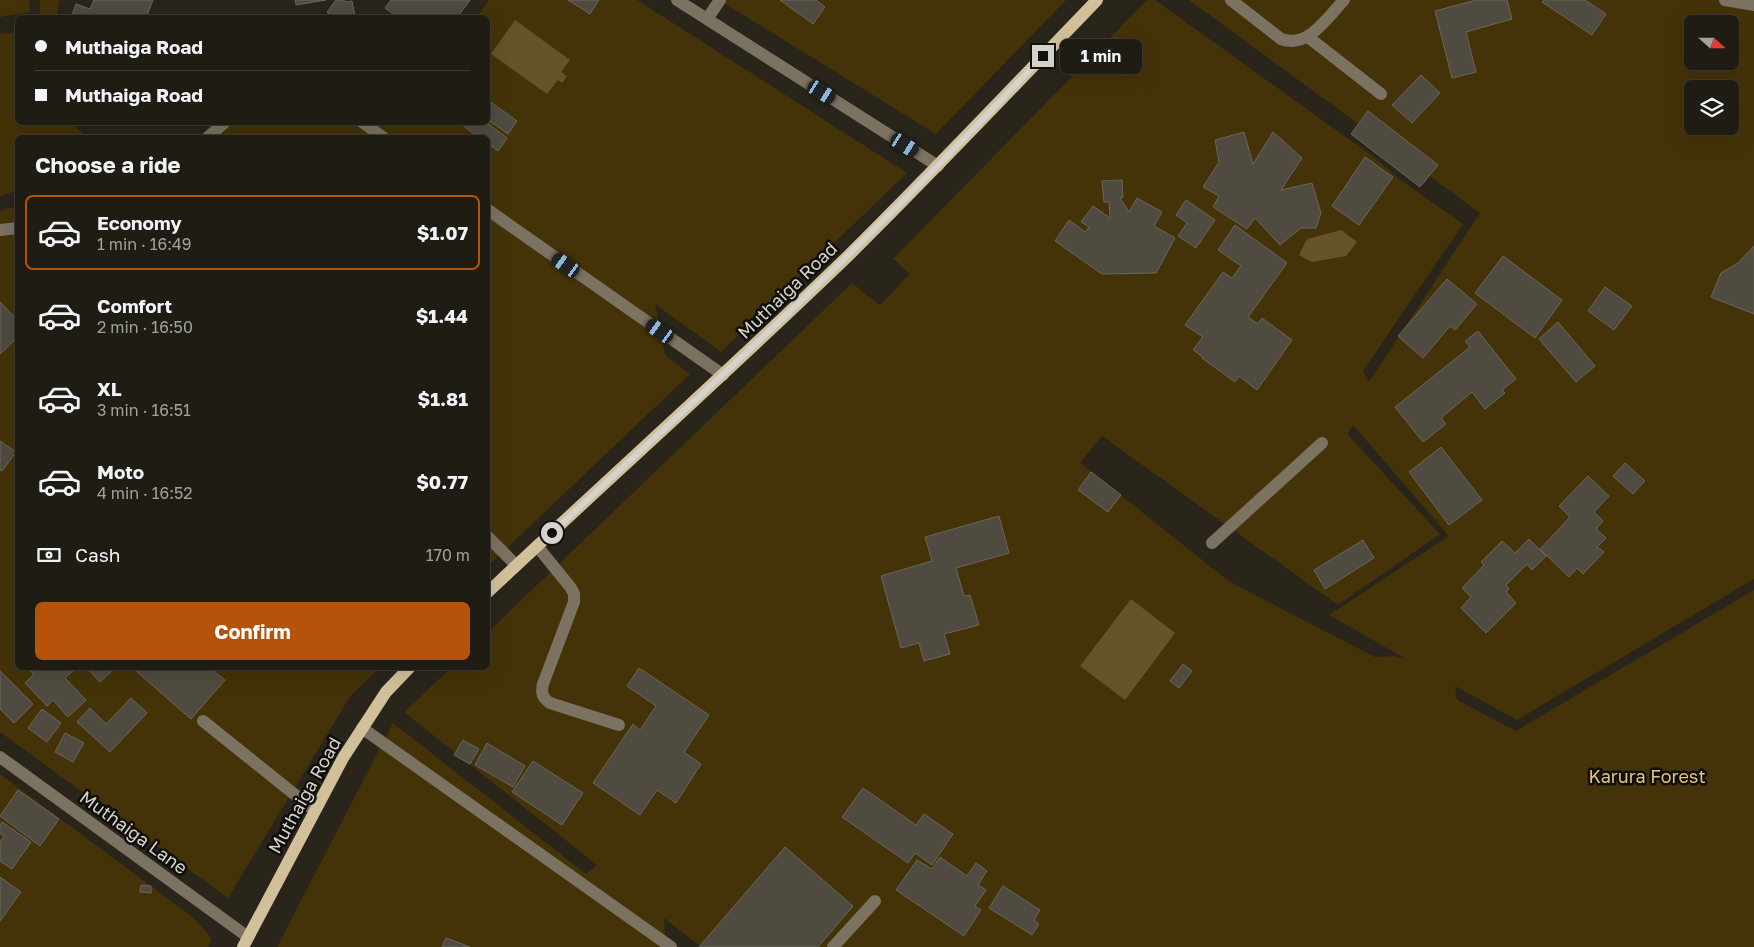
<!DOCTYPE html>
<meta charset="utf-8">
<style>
body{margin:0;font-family:"Golos Text",sans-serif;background:#2c2922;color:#f1f3f6;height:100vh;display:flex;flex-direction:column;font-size:19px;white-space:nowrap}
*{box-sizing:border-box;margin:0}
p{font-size:16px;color:#a1a1a0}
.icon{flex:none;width:28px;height:28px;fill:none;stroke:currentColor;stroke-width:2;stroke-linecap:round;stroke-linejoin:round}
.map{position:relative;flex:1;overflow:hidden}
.panel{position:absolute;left:15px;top:135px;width:475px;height:535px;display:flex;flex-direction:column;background:#1f1c14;border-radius:8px;box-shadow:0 5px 20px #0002,0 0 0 1px #3c3a34}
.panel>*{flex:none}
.banner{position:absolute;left:15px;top:15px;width:475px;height:110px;border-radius:8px;box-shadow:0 5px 20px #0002,0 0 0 1px #3c3a34;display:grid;align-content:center;height:110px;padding:0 20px;background:#1f1c14}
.needle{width:32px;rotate:111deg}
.tools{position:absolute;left:1684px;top:15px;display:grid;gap:10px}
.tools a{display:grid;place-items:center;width:55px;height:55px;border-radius:8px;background:#1f1c14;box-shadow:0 5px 20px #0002,0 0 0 1px #3c3a34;font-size:25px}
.end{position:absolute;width:22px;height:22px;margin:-11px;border:6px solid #d6d3cd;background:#111;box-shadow:0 0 0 2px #111}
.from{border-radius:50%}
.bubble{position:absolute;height:35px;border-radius:8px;background:#1f1c14;box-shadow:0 5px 20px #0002,0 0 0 1px #3c3a34;font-size:16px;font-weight:700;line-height:35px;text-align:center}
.car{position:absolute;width:15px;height:30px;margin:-15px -8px;border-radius:6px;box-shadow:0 0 4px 1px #0007;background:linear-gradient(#222 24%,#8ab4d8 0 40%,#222 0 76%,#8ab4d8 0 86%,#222 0)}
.banner b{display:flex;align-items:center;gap:18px;height:48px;font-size:19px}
.banner b+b{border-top:1px solid #3c3a34}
.banner i{width:12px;height:12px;background:#f1f3f6}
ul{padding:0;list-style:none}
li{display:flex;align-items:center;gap:15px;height:75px;margin:0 10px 8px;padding:0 10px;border:2px solid transparent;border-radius:8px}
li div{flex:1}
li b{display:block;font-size:19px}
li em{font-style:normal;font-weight:700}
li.current{border-color:#b45309}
li>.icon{width:45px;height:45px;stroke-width:1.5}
h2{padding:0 20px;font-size:22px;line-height:60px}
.pay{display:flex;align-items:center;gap:12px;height:55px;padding:0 20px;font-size:19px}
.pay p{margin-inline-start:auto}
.action{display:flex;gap:10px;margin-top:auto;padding:10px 20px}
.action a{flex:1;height:58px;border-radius:8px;background:#b45309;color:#fff;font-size:20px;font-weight:700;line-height:58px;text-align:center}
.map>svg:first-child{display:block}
.green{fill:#443309;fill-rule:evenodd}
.water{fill:#65532a}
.building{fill:#504b40;stroke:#6b665a}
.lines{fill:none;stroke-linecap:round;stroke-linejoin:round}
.minor{stroke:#7b7261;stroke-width:12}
.major{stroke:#d2c09b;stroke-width:12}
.route{stroke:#d6d3cd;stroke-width:6}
.labels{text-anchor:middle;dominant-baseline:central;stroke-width:5;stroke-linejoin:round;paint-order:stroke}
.street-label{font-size:18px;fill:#d6d3cd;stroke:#100e0a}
.park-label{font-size:18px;fill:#e2c37f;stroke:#100e0a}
</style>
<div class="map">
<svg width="1754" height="947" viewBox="0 0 1754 947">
<rect width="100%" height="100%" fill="#29251b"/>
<g class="green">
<path d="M0 0H29L30 12 0 17Z"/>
<path d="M40 0H59L57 17H40Z"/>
<path d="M489 0H637L907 173 721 352 655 304 665 355 690 374 488 566V138H212L225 123 488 122V18L477 17Z"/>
<path d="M719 0H1066L936 134Z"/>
<path d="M1147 0H1155L1375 158 1402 181 1463 224 1363 371 1369 382 1480 213 1189 0H1754V579L1517 720 1455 686 1457 700 1516 731 1754 590V947H701L664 918 665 937 678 947H277L393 723 586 874 597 865 404 712 451 668H488V632L852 283 880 305 910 274 893 259ZM1692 24H1730V61H1692ZM1692 89H1730V126H1692ZM1353 425 1449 536 1329 615 1408 660 1394 656 1375 657 1230 582 1080 463 1102 436 1338 605 1440 534 1347 434Z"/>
<path d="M17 32 18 122 71 123 87 137 18 138 17 191 0 196V34Z"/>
<path d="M17 206 18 668H380L351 695 228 898 0 732V211Z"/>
<path d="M0 774 194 918 212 939 208 947H0Z"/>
</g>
<g class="water">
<path d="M515 20 570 60 561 72 567 76 562 83 558 80 547 94 491 54Z"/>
<path d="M1341 230 1357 242 1346 256 1312 262 1299 255 1307 239Z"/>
<path d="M1131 599 1175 633 1125 700 1080 666Z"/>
</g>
<g class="building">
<path d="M94 0H153L146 18H71L76 4 90 9Z"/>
<path d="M295 0H326L296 5Z"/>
<path d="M336 0H343L346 2 352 1 355 16 358 18H334L327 12Z"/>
<path d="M391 0H470L457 18H399L385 8Z"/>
<path d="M568 0H599L590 14Z"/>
<path d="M780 0H816L825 7 813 24Z"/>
<path d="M1476 0H1507L1512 19 1466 32 1476 72 1452 78 1435 11Z"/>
<path d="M1544 0H1585L1606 14 1592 35 1542 2Z"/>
<path d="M1421 75 1440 93 1412 123 1392 105Z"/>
<path d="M488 100 517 121 508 134 488 120Z"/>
<path d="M1368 111 1438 165 1420 187 1351 134Z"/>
<path d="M462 122H486L507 138 498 151 488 143V138H479L461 124Z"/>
<path d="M1244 132 1253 164 1273 132 1302 158 1281 190 1312 183 1321 213 1316 228H1301L1280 245 1255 218 1247 229 1213 207 1219 196 1203 187 1219 162 1215 140Z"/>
<path d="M1365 157 1393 177 1359 225 1332 206Z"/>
<path d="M1122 180 1123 197 1120 198 1129 212 1137 198 1162 212 1154 226 1175 238 1156 273 1102 274 1055 241 1069 220 1085 232 1089 227 1081 222 1093 206 1110 218 1109 202H1104L1102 181Z"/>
<path d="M1186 200 1215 220 1196 248 1178 236 1187 223 1176 215Z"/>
<path d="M1235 225 1287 263 1248 317 1258 324 1262 318 1292 340 1257 390 1239 376 1235 382 1202 358 1203 357 1193 350 1203 337 1185 325 1223 272 1232 278 1241 266 1218 250Z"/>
<path d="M1754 246V314L1711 297 1721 273 1738 263Z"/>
<path d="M1503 256 1562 300 1535 338 1475 293Z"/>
<path d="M1447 279 1477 304 1455 330 1450 326 1423 358 1398 336Z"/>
<path d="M1605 287 1632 306 1614 330 1588 311Z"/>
<path d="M0 302 18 321V337L0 354Z"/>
<path d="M1558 322 1595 366 1576 382 1539 339Z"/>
<path d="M1478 331 1516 379 1502 390 1505 393 1485 409 1472 392 1441 418 1446 424 1423 442 1395 407 1470 347 1465 341Z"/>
<path d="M0 441 16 452 2 471 0 470Z"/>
<path d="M1441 447 1482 500 1449 525 1409 472Z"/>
<path d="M1625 463 1645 481 1633 494 1613 476Z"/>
<path d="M1091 472 1121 495 1108 512 1078 490Z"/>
<path d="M1588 476 1609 496 1594 512 1603 521 1596 529 1606 538 1597 547 1604 552 1583 574 1577 568 1569 577 1540 549 1570 517 1559 506Z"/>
<path d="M999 516 1009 553 956 568 964 596 970 595 979 625 944 634 950 654 924 661 919 643 901 648 881 576 932 561 925 537Z"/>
<path d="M1529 539 1546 556 1532 570 1527 564 1506 585 1509 589 1506 592 1516 603 1486 633 1461 608 1471 597 1462 588 1484 565 1481 562 1502 541 1515 553Z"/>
<path d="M1363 540 1374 558 1325 589 1314 570Z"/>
<path d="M1183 664 1192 671 1179 688 1170 681Z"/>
<path d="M27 668H76L65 678 86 700 68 717 53 700 47 706 25 683 34 674Z"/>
<path d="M87 668H112L114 669 100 682Z"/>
<path d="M140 668H210L225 680 191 719 136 671Z"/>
<path d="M639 668 709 715 684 752 701 764 676 803 657 790 640 815 593 783 633 724 640 730 656 706 627 686Z"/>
<path d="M0 671 33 704 14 723 0 709Z"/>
<path d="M131 698 147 713 110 752 77 722 90 708 106 724Z"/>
<path d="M42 709 61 723 47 742 28 728Z"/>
<path d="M65 733 84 743 73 762 55 752Z"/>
<path d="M463 740 479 749 470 764 454 755Z"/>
<path d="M487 743 525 766 513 787 475 765Z"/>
<path d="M533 761 583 793 562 825 512 792Z"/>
<path d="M863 788 916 825 924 814 953 834 932 865 915 853 908 863 842 817Z"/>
<path d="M18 790 59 819 40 846 0 816Z"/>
<path d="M2 822 31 842 12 869 0 861V842L4 836 0 833V826Z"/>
<path d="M785 847 853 906 818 947H699Z"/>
<path d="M940 857 967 876 976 863 987 871 978 885 986 890 975 906 981 910 964 936 896 890 917 860 932 869Z"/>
<path d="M0 877 21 892 0 921Z"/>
<path d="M141 885 151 886V893L140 892Z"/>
<path d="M1003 886 1040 910 1034 920 1039 924 1032 935 989 908Z"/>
<path d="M446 938 470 947H442Z"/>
</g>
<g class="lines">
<g class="minor">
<path d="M677 0 938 166"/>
<path d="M1231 0 1281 39C1308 49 1328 17 1344 0"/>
<path d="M1725 0 1754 5"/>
<path d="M707 19 720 0"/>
<path d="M1308 37 1381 94"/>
<path d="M362 122 384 138"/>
<path d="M207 138 225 122"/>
<path d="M488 210 723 375"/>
<path d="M0 230 18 228"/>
<path d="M488 537 516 565"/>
<path d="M1212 543 1322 443"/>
<path d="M537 546 571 588 574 594V602L543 684C541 694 542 697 550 703L619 725"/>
<path d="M203 721 314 810"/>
<path d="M362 728 671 947"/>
<path d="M0 757 248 937"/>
<path d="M833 947 875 901"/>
</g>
<g class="major">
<path d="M488 592C607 480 729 371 847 257 932 173 1014 86 1097 0"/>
<path d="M243 947 343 758 386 692 409 668"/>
</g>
</g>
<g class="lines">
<path class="route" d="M552 533C650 441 751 351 847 256 914 191 979 124 1043 56"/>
</g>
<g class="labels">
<g class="street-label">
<text transform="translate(787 290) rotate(-44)">Muthaiga Road</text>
<text transform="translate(304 795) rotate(-61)">Muthaiga Road</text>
<text transform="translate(134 832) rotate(36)">Muthaiga Lane</text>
</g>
<g class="park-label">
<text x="1647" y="776">Karura Forest</text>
</g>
</g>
</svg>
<div class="tools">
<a><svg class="needle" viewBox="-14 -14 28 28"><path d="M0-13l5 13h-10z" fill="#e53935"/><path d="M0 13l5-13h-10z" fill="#a1a1a0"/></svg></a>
<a><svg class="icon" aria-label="layers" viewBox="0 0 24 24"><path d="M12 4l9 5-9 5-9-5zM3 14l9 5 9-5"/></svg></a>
</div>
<i class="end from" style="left:552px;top:533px"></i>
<i class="end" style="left:1043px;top:56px"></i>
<div class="bubble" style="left:1060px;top:39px;width:82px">1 min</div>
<i class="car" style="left:822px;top:92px;rotate:122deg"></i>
<i class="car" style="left:905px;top:145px;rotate:122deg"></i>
<i class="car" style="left:566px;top:265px;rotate:305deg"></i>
<i class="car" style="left:660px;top:331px;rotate:305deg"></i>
<div class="banner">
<b><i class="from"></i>Muthaiga Road</b>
<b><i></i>Muthaiga Road</b>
</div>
<section class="panel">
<h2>Choose a ride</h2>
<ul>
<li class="current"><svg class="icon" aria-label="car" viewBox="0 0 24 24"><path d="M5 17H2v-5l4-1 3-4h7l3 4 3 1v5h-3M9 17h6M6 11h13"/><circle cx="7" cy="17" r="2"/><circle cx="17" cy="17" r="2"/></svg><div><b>Economy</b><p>1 min · 16:49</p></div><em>$1.07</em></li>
<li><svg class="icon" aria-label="car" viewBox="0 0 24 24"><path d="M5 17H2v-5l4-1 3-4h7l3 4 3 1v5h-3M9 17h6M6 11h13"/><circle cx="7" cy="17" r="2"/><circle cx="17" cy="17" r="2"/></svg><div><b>Comfort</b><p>2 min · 16:50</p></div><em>$1.44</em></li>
<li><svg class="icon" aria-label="car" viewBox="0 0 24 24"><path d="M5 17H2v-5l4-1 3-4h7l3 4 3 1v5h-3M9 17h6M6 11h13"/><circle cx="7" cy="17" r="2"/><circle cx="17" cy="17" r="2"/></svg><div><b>XL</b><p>3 min · 16:51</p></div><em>$1.81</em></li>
<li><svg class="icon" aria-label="car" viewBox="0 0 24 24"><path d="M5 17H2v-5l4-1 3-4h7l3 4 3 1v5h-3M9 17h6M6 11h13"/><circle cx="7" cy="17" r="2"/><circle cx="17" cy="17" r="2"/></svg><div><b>Moto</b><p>4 min · 16:52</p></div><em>$0.77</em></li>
</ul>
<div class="pay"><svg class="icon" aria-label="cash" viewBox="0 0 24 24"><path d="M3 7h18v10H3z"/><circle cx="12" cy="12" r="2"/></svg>Cash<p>170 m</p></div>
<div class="action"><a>Confirm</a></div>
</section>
</div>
